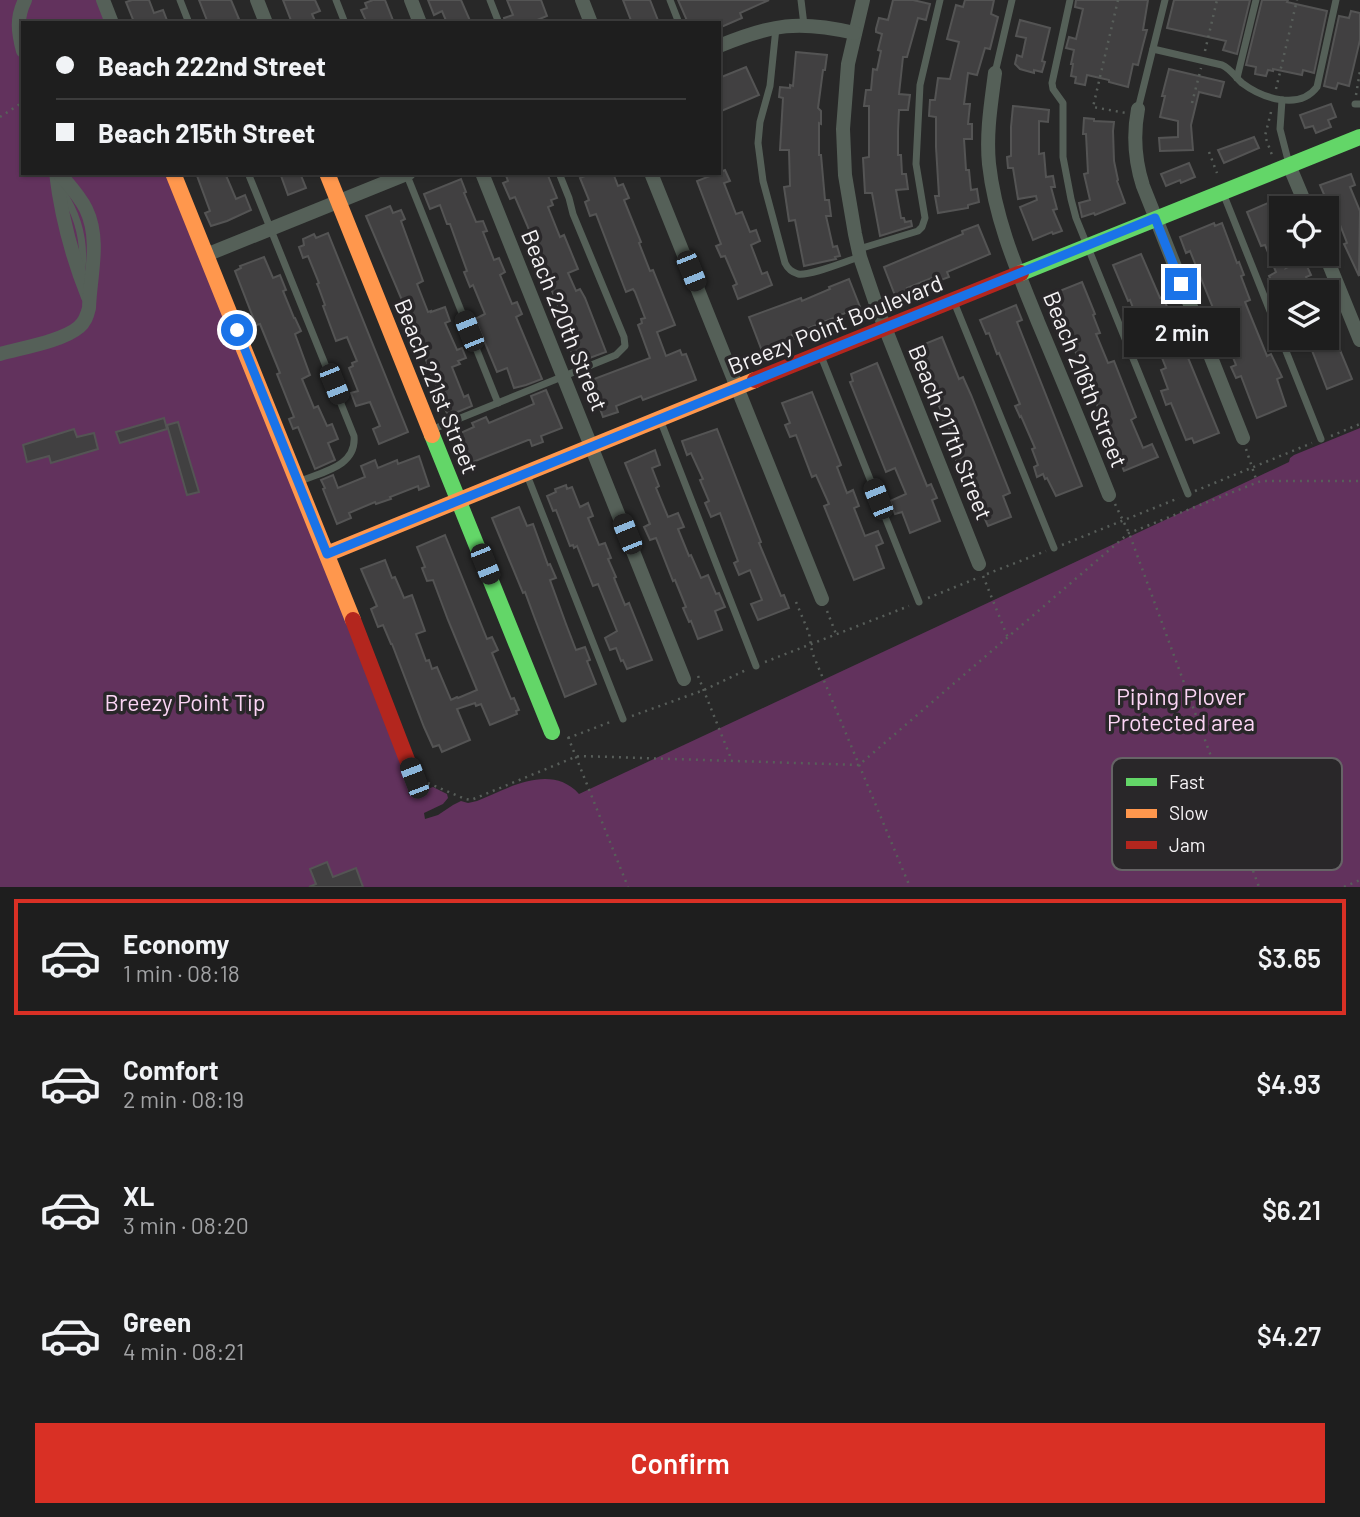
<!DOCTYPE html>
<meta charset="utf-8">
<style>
body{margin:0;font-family:Barlow,sans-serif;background:#2b2b2b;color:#f1f3f6;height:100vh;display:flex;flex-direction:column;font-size:26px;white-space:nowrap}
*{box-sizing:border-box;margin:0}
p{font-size:23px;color:#a1a2a4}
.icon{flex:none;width:38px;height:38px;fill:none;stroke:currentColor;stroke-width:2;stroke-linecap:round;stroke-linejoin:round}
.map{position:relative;height:887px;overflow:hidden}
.side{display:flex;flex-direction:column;background:#1e1e1e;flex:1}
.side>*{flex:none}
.guide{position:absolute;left:21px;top:21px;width:700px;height:154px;border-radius:0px;box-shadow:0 2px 5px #0004,0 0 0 2px #3c3c3c;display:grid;align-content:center;height:154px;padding:0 35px;background:#1e1e1e}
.controls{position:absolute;left:1269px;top:196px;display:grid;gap:14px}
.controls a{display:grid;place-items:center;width:70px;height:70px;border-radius:0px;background:#1e1e1e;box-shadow:0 2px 5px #0004,0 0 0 2px #3c3c3c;font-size:35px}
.end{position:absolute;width:32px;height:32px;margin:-16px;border:9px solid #1a73e8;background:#fff;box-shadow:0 0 0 4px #fff}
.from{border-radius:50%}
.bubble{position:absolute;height:49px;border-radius:0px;background:#1e1e1e;box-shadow:0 2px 5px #0004,0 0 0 2px #3c3c3c;font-size:23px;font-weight:600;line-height:49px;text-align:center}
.car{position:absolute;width:21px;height:42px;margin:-21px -10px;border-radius:9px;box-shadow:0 0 5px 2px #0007;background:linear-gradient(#222 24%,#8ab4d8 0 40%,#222 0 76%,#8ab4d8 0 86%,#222 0)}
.guide b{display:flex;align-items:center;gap:24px;height:66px;font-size:26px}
.guide b+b{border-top:2px solid #3c3c3c}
.guide i{width:18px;height:18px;background:#f1f3f6}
ul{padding:12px 0 0;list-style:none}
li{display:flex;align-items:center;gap:21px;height:116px;margin:0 14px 10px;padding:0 21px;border:4px solid transparent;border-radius:0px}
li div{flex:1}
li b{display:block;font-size:26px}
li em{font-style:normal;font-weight:600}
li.selected{border-color:#d93025}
li>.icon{width:63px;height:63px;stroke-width:1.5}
.button{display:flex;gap:14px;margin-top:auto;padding:14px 35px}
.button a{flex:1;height:80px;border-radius:0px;background:#d93025;color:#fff;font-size:28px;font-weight:600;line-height:80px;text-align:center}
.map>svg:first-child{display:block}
.green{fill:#62325d}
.building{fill:#414041;stroke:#545454;stroke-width:2}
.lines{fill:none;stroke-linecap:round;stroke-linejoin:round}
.path{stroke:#585e5a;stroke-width:2.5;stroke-dasharray:2 5;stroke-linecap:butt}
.lane{stroke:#556058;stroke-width:7}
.street{stroke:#556058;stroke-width:14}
.fast{stroke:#63d668;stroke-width:16}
.slow{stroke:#ff974d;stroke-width:16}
.jam{stroke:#b3261e;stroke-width:16}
.route{stroke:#1a73e8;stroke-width:9}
.labels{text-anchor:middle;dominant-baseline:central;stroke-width:7;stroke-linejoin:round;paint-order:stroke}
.street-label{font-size:23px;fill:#f5f3f5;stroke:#292729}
.park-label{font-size:23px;fill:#fcd5f5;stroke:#292729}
.key{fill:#292729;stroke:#666466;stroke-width:2}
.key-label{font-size:19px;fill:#f5f3f5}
</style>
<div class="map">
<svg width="1360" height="887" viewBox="0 0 1360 887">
<rect width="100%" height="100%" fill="#282828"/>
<path class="green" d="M0 0H103L112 23H23V173H172L414 778 408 792 409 795 433 787 447 794 448 798 443 804 424 813 425 819 438 815 453 805 461 801 468 803 477 801C508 788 551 763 579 794L1289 462 1290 458 1294 455 1360 428V887H0Z"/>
<g class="building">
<path d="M132 0H149L154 13 163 10 168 23H133L134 22 126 2Z"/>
<path d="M199 0H231L239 19 231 23H208Z"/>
<path d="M283 0H315L320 11 312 14 316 23H292Z"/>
<path d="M373 0H385L394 23H367L361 10 367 8 365 3Z"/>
<path d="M428 0H461L471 23H447L442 11 434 15Z"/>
<path d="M507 0H541L547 16 530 23H505L504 18 513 15Z"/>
<path d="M623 0H650L659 23H632Z"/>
<path d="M678 0H769L740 13 742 18 719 28V23H688Z"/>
<path d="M893 0H913L930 4 926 20 918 18 907 57H903L899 94 910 95 908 110H899L898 131V155H901L902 174H906L908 189 896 190 901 218H904L905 222 911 221 912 226 880 236 872 193H865L863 158 869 157V106H864L866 90H871L873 69 877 70 881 51 878 50 882 34 876 32V29L879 18 888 20Z"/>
<path d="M965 0H994L991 14 998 17 990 49 985 48 977 75 968 73 964 104H970L968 124H972V139H964L966 170H969L971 190 977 189 979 202 968 205V208L938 213 935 196H939L936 147V117L929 116 930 100H935L938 78 950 79 959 42 947 39 956 5 963 7Z"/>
<path d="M1076 0H1148L1143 30H1147L1143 45 1138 65 1133 64 1128 87 1109 82V80L1087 75 1085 85 1075 83 1076 77 1071 76 1073 64H1071L1074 50 1066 48 1069 37 1076 39 1083 9 1075 7Z"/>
<path d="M1174 0H1250L1237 54 1223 50 1226 41 1167 28Z"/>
<path d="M1262 0H1288L1287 2 1327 11 1314 73 1303 70 1302 75 1273 69V71L1268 70 1266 76 1255 74 1256 67 1246 65Z"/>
<path d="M1351 11 1360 13V40L1349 86 1338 83 1336 89 1324 86 1339 16 1349 18Z"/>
<path d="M1020 20 1050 28 1042 61 1045 62 1042 72 1034 70V73L1020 69 1015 64 1017 55 1022 57 1026 38 1016 36Z"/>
<path d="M796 52 827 55 825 70H823L818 108 821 111V124L819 123V155H821L825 200H829L831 216H826L833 247 837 246 840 256 835 257 836 259 804 266 795 220 789 221 784 187 790 186 789 150H780L783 98 779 97 780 87 790 88V85L793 86Z"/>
<path d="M746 67 759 95 719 112V78Z"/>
<path d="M1169 69 1224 82 1220 97 1199 92 1191 125 1193 150 1160 151 1159 138 1178 137V121L1160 117 1165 96H1162Z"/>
<path d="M1331 104 1336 117 1328 120 1331 127 1316 133 1313 126 1305 128 1300 115Z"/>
<path d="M1013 106 1049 110 1048 122 1039 121V154L1044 153 1046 177 1053 176 1055 187H1051L1057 209 1053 210 1062 231 1053 234 1052 232 1033 240 1020 207 1037 200 1036 196 1018 199 1013 168H1008L1007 157 1011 156V127Z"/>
<path d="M1084 118 1094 119V121L1114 122 1113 131 1114 161 1118 180 1117 181 1125 203 1095 215 1094 213 1082 217 1079 203 1090 200 1084 174 1088 173 1086 134H1083Z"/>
<path d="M1254 137 1259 148 1224 163 1218 150Z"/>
<path d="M1189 163 1195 177 1181 183 1180 180 1166 186 1161 174Z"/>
<path d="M725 170 730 181 724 183 736 214 742 212 750 232 756 230 760 241 751 245 762 274 767 272 772 285 738 299 733 286 737 284 725 256 721 257 716 246 721 244 697 181Z"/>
<path d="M196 173H225L236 199 245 195 251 210 227 221 211 226 205 213 210 211Z"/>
<path d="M280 173H300L306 188 288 195Z"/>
<path d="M505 173H547L557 198 551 200 553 205 548 207 560 237 564 235 578 269 568 273 576 291 580 289 585 298 606 352 576 363 563 332 568 330 556 300 547 280 542 282 537 269 543 267 527 225 515 197 510 199 503 183 508 181Z"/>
<path d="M592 173H613L618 186 623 184 629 198 624 200 641 242 639 243 650 271 653 270 675 325 657 332 666 356 680 350 682 355 686 354 696 380 643 400 641 396 616 406 618 412 603 417 599 406 597 407 593 399 586 382 650 358 638 325 642 323 641 319 645 318 635 292 633 289 626 292 596 214 590 216 585 202 589 200 580 178Z"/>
<path d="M1351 174 1355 185 1350 187 1360 211 1359 276 1344 244 1347 243 1337 217 1334 218 1320 185Z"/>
<path d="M461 179 466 192 464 193 476 222 483 221 487 231 483 232 494 260 499 258 505 272 500 275 512 304 517 302 522 314 516 317 542 379 526 385 514 388 507 368 497 372 475 319 485 314 473 285 470 287 464 272 467 271 450 224H447L440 205 430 209 424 194Z"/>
<path d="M1275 200 1281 214V254H1292L1286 268 1302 261 1304 264H1306L1311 275 1306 277 1312 292H1276L1269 276 1276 272 1265 245 1261 246 1247 212Z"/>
<path d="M390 206 393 213 401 210 405 219 401 221 423 281 417 284 428 312 431 311V312L445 307 450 321 445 323 457 350 462 348 466 358 458 361 460 364 452 367 464 397 468 395 472 406 448 416 407 312 366 216Z"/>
<path d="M1214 223 1215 226 1222 223 1237 263 1239 262 1244 275 1241 276 1250 300 1245 302 1267 356 1271 354 1282 377 1277 379 1286 406 1257 418 1241 376 1236 378 1231 367 1236 365 1190 251 1186 253 1180 237Z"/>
<path d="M978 225 990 254 947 272 949 277 936 282 934 277 907 288 909 293 896 298 884 267 946 241 963 234 962 231Z"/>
<path d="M328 233 408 432 379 444 373 429 380 426 370 402 356 406 351 393 358 391 349 368 353 366 352 363 357 361 347 337 336 341 323 306 325 305 318 286 317 284 319 283 308 256 303 258 299 247 304 245 303 239 314 234 316 238Z"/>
<path d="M1141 254 1160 298 1163 297 1219 433 1194 443 1192 438 1186 440 1171 403 1166 405 1161 391 1168 389 1161 370 1166 368 1154 338 1149 340 1141 320 1138 321 1130 300 1128 301 1113 265Z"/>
<path d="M264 257 273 278 280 275 286 290 283 291 294 318H295L301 331 295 334 310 375 302 379 314 408 318 406 327 426 332 424 338 439 328 443 335 460 315 469 298 427 293 429 289 419 294 417 277 374 280 373 260 324 256 325 235 271 241 268 240 266Z"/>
<path d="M849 279 860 307 792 335 794 339 762 351 749 317 801 298 802 301 830 289 829 287Z"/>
<path d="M1082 282 1095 314 1093 315 1100 333 1096 334 1108 363 1114 361 1136 417 1131 420 1143 448 1152 444 1158 457 1124 471 1052 294Z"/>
<path d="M1016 305 1022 320 1017 322 1082 486 1056 496 1047 478 1045 479 1043 474 1037 477 1034 467 1038 465 1032 449 1035 448 1021 416 1020 417 1015 406 1020 404 999 353 997 354 989 333 986 334 980 320Z"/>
<path d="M1327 319 1352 379 1327 389 1311 348 1307 350 1302 338H1326Z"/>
<path d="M942 337 959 379 963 377 971 395 1010 493 1003 496 1011 517 988 526 980 508 976 509 966 486 954 455 959 452 946 422 942 424 937 412 941 411 921 361 920 360 917 361 912 349Z"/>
<path d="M877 363 927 486 931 484 937 498 932 500 940 521 910 533 902 512 895 514 890 501 906 494 895 468 886 472 850 382 853 381 851 374Z"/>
<path d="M546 390 562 428 541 436 543 442 532 446 530 440H528L468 464 456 435 474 427 472 423 486 417 489 423 534 404 531 396Z"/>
<path d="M812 392 841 465 837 467 847 493 853 490 859 506 854 508 865 536 878 531 883 543 876 546 884 568 854 580 824 506 829 504 816 475 812 477 796 435 790 437 785 425 790 423 782 403Z"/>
<path d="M164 418 167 429 120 443 116 432Z"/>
<path d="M178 422 199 492 187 495 167 425Z"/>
<path d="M74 429 77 437 94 433 98 449 51 463 49 456 27 462 23 445Z"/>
<path d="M717 429 761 542 759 543 781 596 784 595 789 608 758 620 751 604 762 600 750 570 739 575 734 563 738 561 720 513 711 517 705 503 709 501 700 480 703 479 691 453 687 455 682 441Z"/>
<path d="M655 450 660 465 652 468 659 486 656 488 668 517 678 513 684 527 678 529 689 556 691 555 701 578 708 575 716 594 719 593 725 607 715 611 722 630 698 639 691 621 689 622 683 608 686 607 675 580 673 581 656 538 650 540 644 527 650 524 625 463Z"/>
<path d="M419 456 429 486 419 490 418 486 390 497 391 499 376 504 375 502 349 513 351 518 337 524 323 489 325 488 321 480 333 475 338 488 365 477 361 466 375 460 378 468 397 460 398 464Z"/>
<path d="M566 485 567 489 572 487 580 507 588 503 593 516 588 518 599 545 605 543 611 558 608 559 616 577 614 578 625 605 629 603 652 660 627 669 623 660 621 661 616 648 610 650 605 638 617 631 598 584 593 586 577 546 574 548 573 545 570 546 556 510 553 511 547 496 556 492 555 489Z"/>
<path d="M519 507 527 526 533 524 548 565 550 564 556 578 550 580 566 624 576 650 585 647 590 660 587 661 596 684 565 697 535 619 525 592 523 593 492 518Z"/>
<path d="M445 535 487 639 492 637 498 650 492 653 511 699 514 698 519 710 516 711 517 714 490 725 481 704 476 706 475 703 457 709 470 740 442 752 439 745 433 747 424 727 392 644H391L383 625 378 627 371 609 377 606 361 569 385 560 392 578 395 577 404 598 412 595 425 631 416 634 426 661 429 660 432 669 437 667 451 700 457 697 458 698 477 690 448 620 433 580 427 581 422 568 425 567 417 547Z"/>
<path d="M327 862 333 877 356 868 363 887H309L316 884 310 869Z"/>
</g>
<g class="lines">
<g class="path">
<path d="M1118 0 1093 107 1126 113"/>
<path d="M1205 51 1217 0"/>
<path d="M1276 89 1297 0"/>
<path d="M1356 95 1360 71"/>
<path d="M1192 103 1201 68"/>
<path d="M1271 112 1265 136 1272 155"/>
<path d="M0 117 23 102"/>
<path d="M1209 152 1217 173"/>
<path d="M1331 436 1360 424"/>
<path d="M1246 449 1257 482"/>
<path d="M1195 491 1312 443"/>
<path d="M1115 504 1129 533 1259 887"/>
<path d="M1062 545 1179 498"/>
<path d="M987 574 1046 551"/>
<path d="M983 576 1008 638"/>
<path d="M928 598 980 577"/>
<path d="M796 602 809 633 812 652 910 887"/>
<path d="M827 611 836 634"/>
<path d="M765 662 909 606"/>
<path d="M698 676 732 761"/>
<path d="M632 716 704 690 746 670"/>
<path d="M568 737 628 887"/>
<path d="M568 738 613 721"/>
<path d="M428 783 465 799 471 800 575 757 580 756 859 765 1129 533 1261 481H1360"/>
<path d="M1344 887 1360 880"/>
</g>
<g class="lane">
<path d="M180 0 189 23"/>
<path d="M336 0 345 23"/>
<path d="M490 0 499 23"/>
<path d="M670 0 679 23"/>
<path d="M801 0 804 25"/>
<path d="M1070 0 1052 83 1053 89 1063 103V157L1071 199 1076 218 1188 494"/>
<path d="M776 28 770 86 760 122 758 143 763 181 785 263C788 269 791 272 798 274 811 276 846 261 860 257"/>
<path d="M1153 49 1222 65C1231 69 1235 77 1242 83 1262 98 1299 111 1317 87L1336 0"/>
<path d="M995 73 1012 0"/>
<path d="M1237 78 1256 0"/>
<path d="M1282 100 1280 129 1289 164"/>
<path d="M1355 104H1360"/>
<path d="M1138 109 1165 0"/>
<path d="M248 173 354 436C357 467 321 472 298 482"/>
<path d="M406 173 498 403"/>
<path d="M62 191C78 215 85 240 82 269"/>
<path d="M1223 193 1321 439"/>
<path d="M859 249 918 231 922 227 925 218 916 164 920 85 940 0"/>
<path d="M954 302 1054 548"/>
<path d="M821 356 919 602"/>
<path d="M661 422 756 666"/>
<path d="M431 430 616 355 625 346 624 337 573 214 569 198 559 173"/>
<path d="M527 475 623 719"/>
</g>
<g class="street">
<path d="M103 0 112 23"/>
<path d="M257 0 266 23"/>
<path d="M411 0 420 23"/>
<path d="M582 0 591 23"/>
<path d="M863 0 848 64 843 129 845 175 855 234 860 257 878 310 979 564"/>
<path d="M719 46C773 24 798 20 855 33"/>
<path d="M23 51C18 32 16 18 25 0"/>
<path d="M995 73C991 104 986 133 989 164 995 219 1017 270 1038 322 1062 379 1086 437 1109 495"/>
<path d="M1138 109C1133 135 1135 161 1143 186L1243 438"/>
<path d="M1289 165 1307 208"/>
<path d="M56 173C61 215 72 257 88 297"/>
<path d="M482 173 684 679"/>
<path d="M651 173 822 599"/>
<path d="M1325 254 1360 340"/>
<path d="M206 255 409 173"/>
<path d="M0 354C21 348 63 341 79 327 85 322 87 316 89 308 90 276 101 240 86 209 79 195 69 185 59 173"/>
</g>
<g class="fast">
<path d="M1021 273 1360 137"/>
<path d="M432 435 552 732"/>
</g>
<g class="slow">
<path d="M173 173 353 620"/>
<path d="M327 173 432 435"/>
<path d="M327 554 755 380"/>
</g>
<g class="jam">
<path d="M755 380 1021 273"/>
<path d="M353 620 414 778"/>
</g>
</g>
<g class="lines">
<path class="route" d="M237 330 327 554 1155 218 1181 284"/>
</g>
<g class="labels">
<g class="street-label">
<text transform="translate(565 320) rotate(68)">Beach 220th Street</text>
<text transform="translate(835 324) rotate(-22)">Breezy Point Boulevard</text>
<text transform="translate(1086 379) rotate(68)">Beach 216th Street</text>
<text transform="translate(437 386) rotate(68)">Beach 221st Street</text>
<text transform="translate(951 432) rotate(68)">Beach 217th Street</text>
</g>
<g class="park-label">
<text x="1181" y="696">Piping Plover<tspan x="1181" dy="26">Protected area</tspan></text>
<text x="185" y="702">Breezy Point Tip</text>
</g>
</g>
<rect x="1112" y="758" width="230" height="112" rx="10" class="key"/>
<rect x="1126" y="778" width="31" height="8" fill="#63d668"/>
<rect x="1126" y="809" width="31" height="9" fill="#ff974d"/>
<rect x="1126" y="841" width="31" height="8" fill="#b3261e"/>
<g class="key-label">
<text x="1169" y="789">Fast</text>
<text x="1169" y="820">Slow</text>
<text x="1169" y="852">Jam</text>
</g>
</svg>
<div class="controls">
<a><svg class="icon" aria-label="locate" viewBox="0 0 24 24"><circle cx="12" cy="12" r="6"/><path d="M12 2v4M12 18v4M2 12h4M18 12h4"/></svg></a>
<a><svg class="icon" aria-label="layers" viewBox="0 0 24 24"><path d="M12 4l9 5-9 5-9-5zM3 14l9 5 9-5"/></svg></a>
</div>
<i class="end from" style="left:237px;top:330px"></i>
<i class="end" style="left:1181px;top:284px"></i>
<div class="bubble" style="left:1124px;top:308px;width:116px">2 min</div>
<i class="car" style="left:691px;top:271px;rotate:158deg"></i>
<i class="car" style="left:469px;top:331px;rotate:338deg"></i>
<i class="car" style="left:334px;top:384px;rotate:158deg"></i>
<i class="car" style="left:878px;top:499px;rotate:338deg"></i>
<i class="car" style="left:627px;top:534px;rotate:338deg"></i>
<i class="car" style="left:485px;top:564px;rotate:158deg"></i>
<i class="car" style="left:414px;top:778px;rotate:339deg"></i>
<div class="guide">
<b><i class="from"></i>Beach 222nd Street</b>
<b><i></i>Beach 215th Street</b>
</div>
</div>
<section class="side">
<ul>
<li class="selected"><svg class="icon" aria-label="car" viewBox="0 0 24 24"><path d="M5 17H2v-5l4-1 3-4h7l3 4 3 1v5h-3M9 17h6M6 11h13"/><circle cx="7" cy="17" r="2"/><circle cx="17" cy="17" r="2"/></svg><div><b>Economy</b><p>1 min · 08:18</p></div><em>$3.65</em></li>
<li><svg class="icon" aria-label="car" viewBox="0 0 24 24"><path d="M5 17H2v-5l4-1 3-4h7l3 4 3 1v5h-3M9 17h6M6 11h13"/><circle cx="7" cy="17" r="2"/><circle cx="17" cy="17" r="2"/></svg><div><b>Comfort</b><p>2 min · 08:19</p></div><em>$4.93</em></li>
<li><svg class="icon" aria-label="car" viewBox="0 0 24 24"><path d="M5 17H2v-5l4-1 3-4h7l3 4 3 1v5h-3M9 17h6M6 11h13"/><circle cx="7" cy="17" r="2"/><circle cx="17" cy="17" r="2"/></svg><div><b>XL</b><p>3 min · 08:20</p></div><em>$6.21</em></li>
<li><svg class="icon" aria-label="car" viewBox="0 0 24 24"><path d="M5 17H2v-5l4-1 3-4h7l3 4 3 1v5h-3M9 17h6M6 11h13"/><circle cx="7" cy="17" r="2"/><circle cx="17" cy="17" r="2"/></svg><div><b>Green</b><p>4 min · 08:21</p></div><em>$4.27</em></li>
</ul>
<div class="button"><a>Confirm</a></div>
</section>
